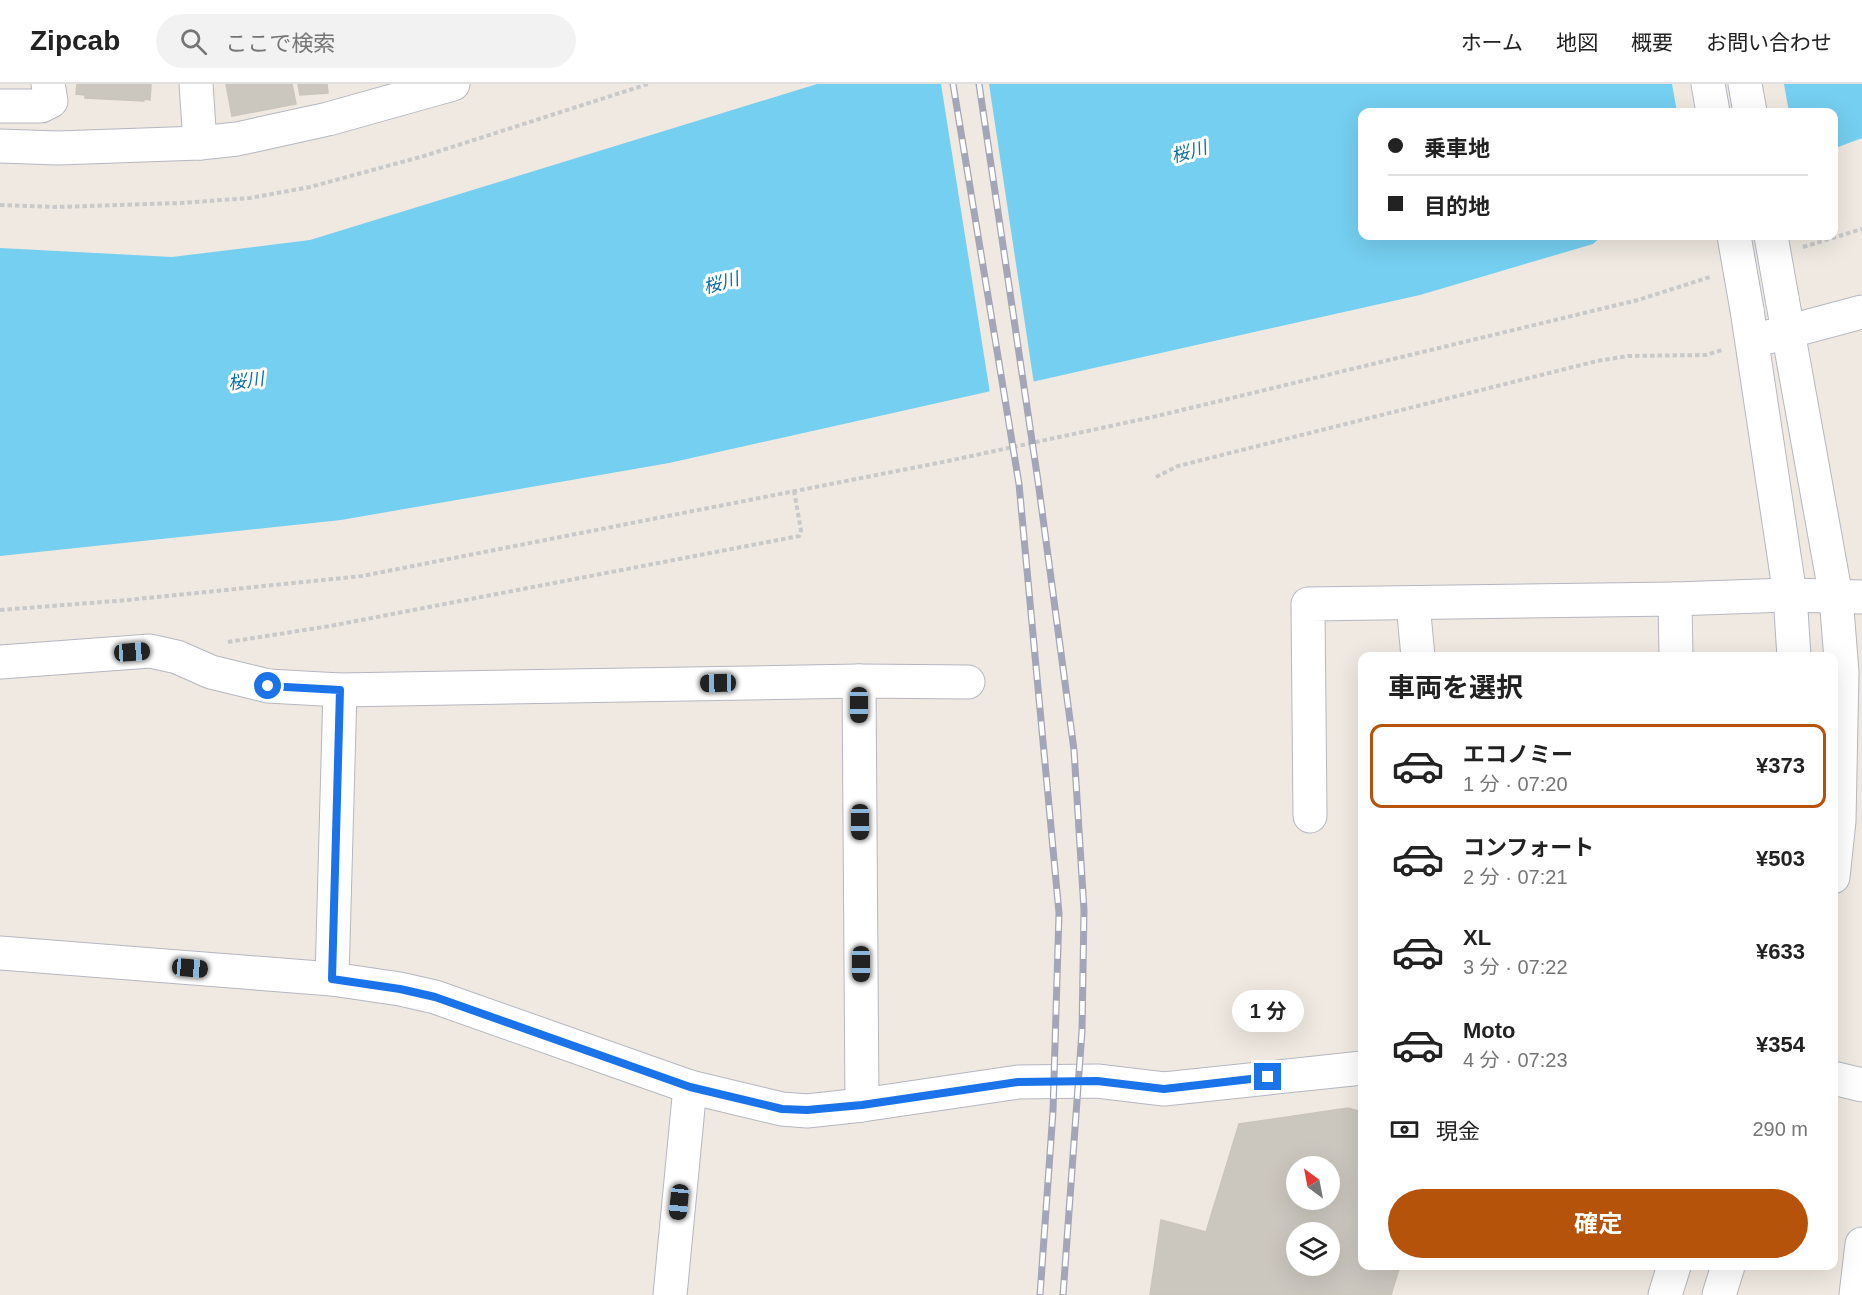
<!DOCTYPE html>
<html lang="ja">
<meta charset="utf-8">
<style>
body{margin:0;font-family:Helvetica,"Noto Sans JP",sans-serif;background:#f2f2f2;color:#222;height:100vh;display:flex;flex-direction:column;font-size:22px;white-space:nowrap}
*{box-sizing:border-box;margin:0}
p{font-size:20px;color:#767676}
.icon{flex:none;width:33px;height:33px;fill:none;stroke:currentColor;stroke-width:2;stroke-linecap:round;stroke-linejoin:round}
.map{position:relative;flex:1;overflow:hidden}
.panel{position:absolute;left:1358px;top:568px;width:480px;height:618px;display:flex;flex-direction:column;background:#fff;border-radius:12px;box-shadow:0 6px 24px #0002}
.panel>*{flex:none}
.banner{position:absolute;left:1358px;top:24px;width:480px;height:132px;border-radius:12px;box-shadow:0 6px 24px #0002;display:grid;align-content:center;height:132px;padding:0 30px;background:#fff}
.needle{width:39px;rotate:328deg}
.buttons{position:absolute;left:1286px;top:1072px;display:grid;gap:12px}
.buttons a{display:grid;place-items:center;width:54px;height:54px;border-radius:50%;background:#fff;box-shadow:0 6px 24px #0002;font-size:30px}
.end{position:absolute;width:27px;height:27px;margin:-14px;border:8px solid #1a73e8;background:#fff;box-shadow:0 0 0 3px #fff}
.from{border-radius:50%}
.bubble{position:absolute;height:42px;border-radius:21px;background:#fff;box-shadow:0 6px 24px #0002;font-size:20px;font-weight:700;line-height:42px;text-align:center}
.car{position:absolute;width:18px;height:36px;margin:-18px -9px;border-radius:8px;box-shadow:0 0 4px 2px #0007;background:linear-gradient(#222 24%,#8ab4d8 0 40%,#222 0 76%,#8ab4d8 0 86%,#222 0)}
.banner b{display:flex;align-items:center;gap:21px;height:57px;font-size:22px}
.banner b+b{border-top:2px solid #e0e0e0}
.banner i{width:15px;height:15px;background:#222}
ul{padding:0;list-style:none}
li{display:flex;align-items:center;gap:18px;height:84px;margin:0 12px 9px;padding:0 18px;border:3px solid transparent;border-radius:12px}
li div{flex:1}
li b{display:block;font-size:22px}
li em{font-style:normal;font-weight:700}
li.current{border-color:#b45309}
li>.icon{width:54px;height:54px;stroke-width:1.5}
h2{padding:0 30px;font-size:27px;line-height:72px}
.pay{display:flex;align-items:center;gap:15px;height:66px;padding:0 30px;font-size:22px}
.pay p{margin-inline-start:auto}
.cta{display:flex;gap:12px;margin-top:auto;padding:12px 30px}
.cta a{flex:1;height:69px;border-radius:36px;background:#b45309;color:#fff;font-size:24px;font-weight:700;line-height:69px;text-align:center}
header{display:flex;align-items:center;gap:36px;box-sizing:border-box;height:84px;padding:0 30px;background:#fff;border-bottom:2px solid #e0e0e0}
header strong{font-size:28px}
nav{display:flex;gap:33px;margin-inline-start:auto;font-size:21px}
.search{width:420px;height:54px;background:#f2f2f2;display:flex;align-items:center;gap:15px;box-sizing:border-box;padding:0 21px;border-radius:33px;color:#767676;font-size:22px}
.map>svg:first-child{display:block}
.water{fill:#75cff0}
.pier{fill:#efe9e1}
.building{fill:#cbc7bf;stroke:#cbc5ba;stroke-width:1.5;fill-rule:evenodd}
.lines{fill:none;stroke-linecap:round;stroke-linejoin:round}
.minor-casing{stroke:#b4b7c1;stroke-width:35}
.path{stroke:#c9c9c9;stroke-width:4;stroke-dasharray:4.5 3;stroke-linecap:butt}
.minor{stroke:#fff;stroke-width:33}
.rail-casing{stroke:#a3a6b8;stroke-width:7}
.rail{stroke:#fff;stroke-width:4.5;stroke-dasharray:14;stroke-linecap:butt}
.minor-bridge-casing{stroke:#b4b7c1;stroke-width:35;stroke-linecap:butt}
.minor-bridge{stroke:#fff;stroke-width:33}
.route{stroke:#1a73e8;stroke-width:8}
.labels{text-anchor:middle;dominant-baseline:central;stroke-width:6;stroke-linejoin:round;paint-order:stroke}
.water-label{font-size:18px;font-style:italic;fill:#0d6fa3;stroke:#fff}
</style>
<header>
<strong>Zipcab</strong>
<div class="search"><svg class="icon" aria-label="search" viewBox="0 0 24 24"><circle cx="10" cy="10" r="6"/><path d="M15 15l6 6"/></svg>ここで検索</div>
<nav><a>ホーム</a><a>地図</a><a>概要</a><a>お問い合わせ</a></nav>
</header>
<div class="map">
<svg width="1862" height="1211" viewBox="0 0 1862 1211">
<rect width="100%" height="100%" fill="#efe9e1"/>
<path class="water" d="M817 0H1862V54L1833 65V28H1362V152H1602L1593 160 1420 211 669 379 341 436 0 472V164L172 173 310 156Z"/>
<g class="pier">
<path d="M941 0H989L1034 300 990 309Z"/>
<path d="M1672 0H1784L1789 28H1677Z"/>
</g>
<g class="building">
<path d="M77 0H151L150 16 144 15V17L85 14V11L76 10Z"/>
<path d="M226 0H292L296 20 232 32Z"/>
<path d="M298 0H327L328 9 300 11Z"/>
<path d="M1348 1024 1362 1028V1182H1400L1391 1211H1150L1161 1136 1206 1148 1239 1040ZM1296 1083H1329V1116H1296ZM1296 1149H1329V1182H1296Z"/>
</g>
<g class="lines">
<g class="minor-casing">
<g id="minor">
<path d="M196 0 200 59"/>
<path d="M1708 0 1713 28"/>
<path d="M1745 0 1750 28"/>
<path d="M0 22H41L51 17 48 0"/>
<path d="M0 62 58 64 200 59 237 55 328 35 453 0"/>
<path d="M1782 214 1836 513 1842 588 1839 737 1833 793"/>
<path d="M1747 226 1790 511 1794 573"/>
<path d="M1768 253 1862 228"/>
<path d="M1675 515 1676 573"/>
<path d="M1413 519 1418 573"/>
<path d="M0 578 150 567 177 573 211 588 268 602 340 606 859 597 968 598"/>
<path d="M859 597 862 1021"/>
<path d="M1310 732 1308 520 1675 515 1790 511 1862 513"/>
<path d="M0 869 332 895 400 905 435 913 690 1003 782 1025 807 1027 862 1021 1018 998 1097 997 1164 1005 1362 984"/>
<path d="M332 895 340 606"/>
<path d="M1833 994 1862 1001"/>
<path d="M670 1211 690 1003"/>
<path d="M1665 1211 1674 1182"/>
<path d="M1719 1211 1728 1182"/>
<path d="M1856 1211 1862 1160"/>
</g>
</g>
<g class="path">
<path d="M0 121 56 123 181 119 250 114 310 103 424 72 648 0"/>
<path d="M1803 163 1862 145"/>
<path d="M1156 393 1178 382 1597 277 1628 272 1706 271 1722 266"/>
<path d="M0 526 128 516 362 492 948 377 1157 332 1638 216 1710 193"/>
<path d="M228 558 330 542 799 452 801 446 794 407"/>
</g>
<use href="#minor" class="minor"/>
<g class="rail-casing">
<g id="rail">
<path d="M953 0 1019 400 1059 829 1053 1027 1040 1211"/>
<path d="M979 0 1038 397 1074 666 1084 826 1082 947 1063 1211"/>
</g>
</g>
<use href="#rail" class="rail"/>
<g class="minor-bridge-casing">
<g id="minor-bridge">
<path d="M1734 152 1747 226"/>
<path d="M1771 152 1782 214"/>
</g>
</g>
<use href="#minor-bridge" class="minor-bridge"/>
</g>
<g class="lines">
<path class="route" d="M268 602 340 606 332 895 400 905 435 913 690 1003 782 1025 807 1026 862 1021 1018 998 1097 997 1164 1005 1268 993"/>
</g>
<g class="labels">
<g class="water-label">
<text transform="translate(1189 68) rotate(-16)">桜川</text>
<text transform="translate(721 199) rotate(-15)">桜川</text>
<text transform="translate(246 297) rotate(-8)">桜川</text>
</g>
</g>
</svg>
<div class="buttons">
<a><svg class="needle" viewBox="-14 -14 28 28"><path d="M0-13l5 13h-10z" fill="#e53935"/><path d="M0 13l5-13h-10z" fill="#767676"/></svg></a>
<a><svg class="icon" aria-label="layers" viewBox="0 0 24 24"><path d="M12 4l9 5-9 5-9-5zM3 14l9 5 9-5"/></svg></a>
</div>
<i class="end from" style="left:268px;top:602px"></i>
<i class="end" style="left:1268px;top:993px"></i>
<div class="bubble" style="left:1232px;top:906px;width:72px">1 分</div>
<i class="car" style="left:132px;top:568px;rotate:86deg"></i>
<i class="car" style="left:718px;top:599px;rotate:269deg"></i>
<i class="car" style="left:859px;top:621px;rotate:180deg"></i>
<i class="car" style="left:860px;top:738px;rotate:180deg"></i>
<i class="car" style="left:861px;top:880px;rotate:180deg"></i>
<i class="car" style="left:190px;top:884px;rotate:95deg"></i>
<i class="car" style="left:679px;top:1118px;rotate:186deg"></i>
<div class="banner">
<b><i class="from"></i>乗車地</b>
<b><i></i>目的地</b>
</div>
<section class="panel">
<h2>車両を選択</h2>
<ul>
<li class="current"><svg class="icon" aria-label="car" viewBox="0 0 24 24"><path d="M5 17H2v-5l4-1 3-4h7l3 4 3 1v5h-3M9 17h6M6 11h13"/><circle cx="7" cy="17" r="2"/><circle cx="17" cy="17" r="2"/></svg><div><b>エコノミー</b><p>1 分 · 07:20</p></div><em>¥373</em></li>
<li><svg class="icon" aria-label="car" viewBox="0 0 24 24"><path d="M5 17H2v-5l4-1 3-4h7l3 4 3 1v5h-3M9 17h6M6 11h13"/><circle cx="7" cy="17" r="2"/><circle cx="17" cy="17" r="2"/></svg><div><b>コンフォート</b><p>2 分 · 07:21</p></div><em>¥503</em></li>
<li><svg class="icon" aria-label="car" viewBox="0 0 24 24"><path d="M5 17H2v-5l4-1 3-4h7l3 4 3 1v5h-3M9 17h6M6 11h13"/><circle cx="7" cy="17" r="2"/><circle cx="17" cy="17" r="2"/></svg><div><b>XL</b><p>3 分 · 07:22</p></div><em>¥633</em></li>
<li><svg class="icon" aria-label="car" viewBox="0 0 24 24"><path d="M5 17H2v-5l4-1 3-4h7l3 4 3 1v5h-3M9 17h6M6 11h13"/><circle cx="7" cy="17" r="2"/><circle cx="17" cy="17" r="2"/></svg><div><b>Moto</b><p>4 分 · 07:23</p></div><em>¥354</em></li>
</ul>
<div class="pay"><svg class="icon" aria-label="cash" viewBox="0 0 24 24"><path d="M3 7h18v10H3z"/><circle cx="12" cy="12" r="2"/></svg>現金<p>290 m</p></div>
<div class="cta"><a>確定</a></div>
</section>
</div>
